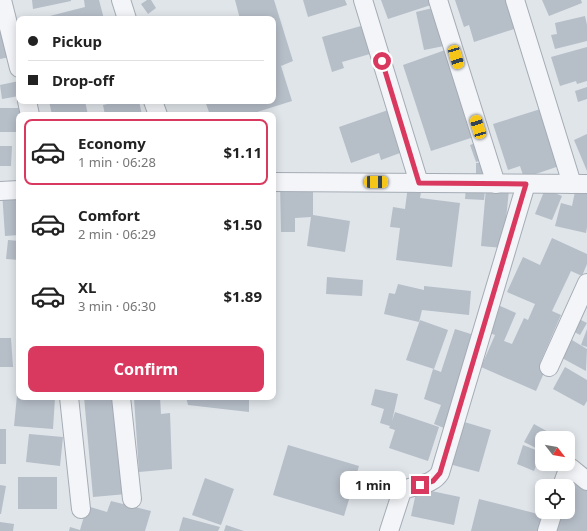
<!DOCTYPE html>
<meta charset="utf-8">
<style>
body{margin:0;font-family:"Noto Sans",sans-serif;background:#f2f2f2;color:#222;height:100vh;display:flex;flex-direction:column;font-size:15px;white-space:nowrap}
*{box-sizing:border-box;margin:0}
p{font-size:13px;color:#767676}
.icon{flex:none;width:22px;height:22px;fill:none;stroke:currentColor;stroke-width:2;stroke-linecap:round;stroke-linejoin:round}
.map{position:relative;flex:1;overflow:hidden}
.side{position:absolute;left:16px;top:112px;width:260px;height:288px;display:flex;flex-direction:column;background:#fff;border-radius:8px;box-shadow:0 2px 10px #0003}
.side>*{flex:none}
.guide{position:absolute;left:16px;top:16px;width:260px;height:88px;border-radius:8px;box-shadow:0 2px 10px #0003;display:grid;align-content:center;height:88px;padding:0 12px;background:#fff}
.needle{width:26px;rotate:121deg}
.tools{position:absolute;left:535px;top:431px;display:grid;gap:8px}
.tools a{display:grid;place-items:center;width:40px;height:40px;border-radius:8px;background:#fff;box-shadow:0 2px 10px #0003;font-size:20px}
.end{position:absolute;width:18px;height:18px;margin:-9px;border:5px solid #da395f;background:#fff;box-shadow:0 0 0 2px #fff}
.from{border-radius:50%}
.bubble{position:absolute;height:28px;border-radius:8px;background:#fff;box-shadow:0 2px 10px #0003;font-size:13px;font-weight:700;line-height:28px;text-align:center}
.car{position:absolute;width:12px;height:24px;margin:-12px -6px;border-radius:5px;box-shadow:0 0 3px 1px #0007;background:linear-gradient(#f5c518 24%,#345 0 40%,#f5c518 0 76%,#345 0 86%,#f5c518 0)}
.guide b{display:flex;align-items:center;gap:14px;height:38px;font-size:15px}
.guide b+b{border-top:1px solid #e0e0e0}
.guide i{width:10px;height:10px;background:#222}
ul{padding:7px 0 0;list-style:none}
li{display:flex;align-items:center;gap:12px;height:66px;margin:0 8px 6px;padding:0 4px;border:2px solid transparent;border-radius:8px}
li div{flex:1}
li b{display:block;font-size:15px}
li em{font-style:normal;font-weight:700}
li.current{border-color:#da395f}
li>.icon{width:36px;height:36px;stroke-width:1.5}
.primary-button{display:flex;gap:8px;margin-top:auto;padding:8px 12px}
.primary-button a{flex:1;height:46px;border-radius:8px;background:#da395f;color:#fff;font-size:16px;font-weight:700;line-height:46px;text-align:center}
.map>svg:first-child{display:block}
.building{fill:#b6bec8}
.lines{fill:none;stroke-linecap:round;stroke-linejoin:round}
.minor-casing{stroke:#a5acb5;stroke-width:20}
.minor{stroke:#f3f5f8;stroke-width:18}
.route{stroke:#da395f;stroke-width:5}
</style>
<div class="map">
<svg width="587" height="531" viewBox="0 0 587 531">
<rect width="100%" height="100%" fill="#e0e5ea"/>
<g class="building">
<path d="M32 0H71V1L33 9Z"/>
<path d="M84 0H99L104 19H38L85 7Z"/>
<path d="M147 0H151L156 8 148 14 141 4Z"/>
<path d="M235 0H274L293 61 281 66 292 101 248 115H210L205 101H273V19H240Z"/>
<path d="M303 0H345L347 5 308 17Z"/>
<path d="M381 0H436L437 3 388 19Z"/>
<path d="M455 0H515L523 26 474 42 469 25 464 27Z"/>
<path d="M542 0H581L582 3 549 16Z"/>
<path d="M441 6 449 45 424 50 416 12Z"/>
<path d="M585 16 587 25V41L555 49 551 35 557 34 555 23Z"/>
<path d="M0 22 10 57 0 59Z"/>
<path d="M361 26 370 54 342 62 344 68 332 72 322 37Z"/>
<path d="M587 47V81L577 84 576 81 560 86 551 57Z"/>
<path d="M451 48 480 135 431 151 403 65Z"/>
<path d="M19 81V96L2 99 0 85Z"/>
<path d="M587 87V99L578 102 575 91Z"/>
<path d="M49 101H85L88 115H52Z"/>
<path d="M121 101H139L142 115H105L103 105Z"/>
<path d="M550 106 568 163 524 178 520 166 508 170 493 124Z"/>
<path d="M0 108H23V115H19V132H0Z"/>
<path d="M394 108 408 150 381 160 379 153 351 163 339 127Z"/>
<path d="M587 134V171L574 140Z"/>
<path d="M481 141 487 158 476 162 470 145Z"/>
<path d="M0 146H12L11 166H0Z"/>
<path d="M490 162 491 173 476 174V163Z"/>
<path d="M409 178 423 180 420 198 460 203 452 267 396 260 400 228 390 227 393 207 405 209Z"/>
<path d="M313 179V215L350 221 345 252 307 246 311 217 295 218V232H281L280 180Z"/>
<path d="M576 187 587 189V227L586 233 555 226 561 203 572 206Z"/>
<path d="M466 188 485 190 484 200 465 199Z"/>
<path d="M486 188 509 190 503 248 481 246Z"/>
<path d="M545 189 562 196 552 220 535 214Z"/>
<path d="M19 190V235L5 236 2 191Z"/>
<path d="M552 238 587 254V264L582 276 571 271 552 311 561 315 540 363 547 366 536 391 481 367 495 335 479 329 491 302 516 313 504 341 512 344 524 318 528 320 535 304 507 292 523 257 540 265Z"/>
<path d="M8 240 19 241V260L6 259Z"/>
<path d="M327 277 363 280 362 296 326 294Z"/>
<path d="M398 284 424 290V286L471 291 469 315 422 310 419 322 384 314 389 293 395 294Z"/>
<path d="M575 317 587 323 580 335 569 329Z"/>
<path d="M420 320 448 330 434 369 406 360Z"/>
<path d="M455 329 474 335 444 428 434 424 441 405 424 399 433 369 441 372Z"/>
<path d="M587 329V347L581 345Z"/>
<path d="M0 338H11L13 367H0Z"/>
<path d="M572 340 587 349 586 371 562 358Z"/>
<path d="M565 367 587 380V401L584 406 553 389Z"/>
<path d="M375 389 398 394 392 421 395 412 439 427 428 461 389 448 395 430 389 428 390 426 380 423 384 409 371 405Z"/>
<path d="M17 395H19V397L55 398 53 429 14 426Z"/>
<path d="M84 397H118L127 494 93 497Z"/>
<path d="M160 397 161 414 170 413 172 469 139 472 134 398Z"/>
<path d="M186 397H249V412L188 405Z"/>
<path d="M461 421 491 430 479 472 449 464Z"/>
<path d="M534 424 559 438H542V451L524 442Z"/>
<rect x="0" y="429" width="6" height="35"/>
<path d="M29 434 63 437 60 466 26 462Z"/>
<path d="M288 445 359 466 344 516 273 495Z"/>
<path d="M523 445 541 452 534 471 517 464Z"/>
<path d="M565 474 587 478V531H552L556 512H568V486Z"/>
<rect x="18" y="477" width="39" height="32"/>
<path d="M205 478 234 489 221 525 192 515Z"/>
<path d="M0 485 6 486 1 514H0Z"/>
<path d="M417 488 460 497 454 525 411 516Z"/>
<path d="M479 499 542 515 538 531H471Z"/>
<path d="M111 501 151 511 145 531H69L70 527 80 530 87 506 107 512Z"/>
<path d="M183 517 220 527 218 531H179Z"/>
<path d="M0 522 14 524 13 531H0Z"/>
<path d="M226 525 244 531H224Z"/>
</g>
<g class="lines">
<g class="minor-casing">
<g id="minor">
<path d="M2 0 19 68"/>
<path d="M121 0 127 19"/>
<path d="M363 0 419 183"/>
<path d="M438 0 496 184"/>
<path d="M515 0 572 184"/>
<path d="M27 101 30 115"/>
<path d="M153 101 158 115"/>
<path d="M273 182 587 184"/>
<path d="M0 191 19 190"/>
<path d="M549 367 587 283"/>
<path d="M69 397 81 509"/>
<path d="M121 397 132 499"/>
<path d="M562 486 568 469 571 468 587 481"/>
<path d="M389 531 402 491C415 484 432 486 440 473L526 184"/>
<path d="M547 531 553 512"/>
</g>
</g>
<use href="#minor" class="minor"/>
</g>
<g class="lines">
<path class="route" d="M382 61 419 183 526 184 440 473 433 481 420 485"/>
</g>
</svg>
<div class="tools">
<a><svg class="needle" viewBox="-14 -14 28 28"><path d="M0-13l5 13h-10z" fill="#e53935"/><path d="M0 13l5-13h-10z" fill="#767676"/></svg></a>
<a><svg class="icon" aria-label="locate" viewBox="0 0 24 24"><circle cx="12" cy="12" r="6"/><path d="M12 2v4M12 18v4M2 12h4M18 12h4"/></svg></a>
</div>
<i class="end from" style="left:382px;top:61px"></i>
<i class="end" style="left:420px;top:485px"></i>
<div class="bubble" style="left:340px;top:471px;width:66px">1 min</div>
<i class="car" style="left:456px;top:57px;rotate:163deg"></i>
<i class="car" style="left:478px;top:127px;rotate:343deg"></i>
<i class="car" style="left:376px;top:182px;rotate:90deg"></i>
<div class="guide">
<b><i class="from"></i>Pickup</b>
<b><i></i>Drop-off</b>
</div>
<section class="side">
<ul>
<li class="current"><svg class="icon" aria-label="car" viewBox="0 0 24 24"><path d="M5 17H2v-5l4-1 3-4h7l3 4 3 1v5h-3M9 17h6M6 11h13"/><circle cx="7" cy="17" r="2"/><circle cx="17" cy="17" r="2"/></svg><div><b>Economy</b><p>1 min · 06:28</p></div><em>$1.11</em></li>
<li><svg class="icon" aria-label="car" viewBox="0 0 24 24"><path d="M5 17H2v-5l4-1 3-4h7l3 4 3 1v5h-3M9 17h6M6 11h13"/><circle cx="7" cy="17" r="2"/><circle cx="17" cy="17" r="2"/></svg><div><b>Comfort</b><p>2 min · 06:29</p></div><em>$1.50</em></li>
<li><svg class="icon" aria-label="car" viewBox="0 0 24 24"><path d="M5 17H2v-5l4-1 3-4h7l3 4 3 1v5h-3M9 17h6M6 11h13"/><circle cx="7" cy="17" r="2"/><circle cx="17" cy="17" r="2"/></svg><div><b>XL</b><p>3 min · 06:30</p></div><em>$1.89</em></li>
</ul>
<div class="primary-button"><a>Confirm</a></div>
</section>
</div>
